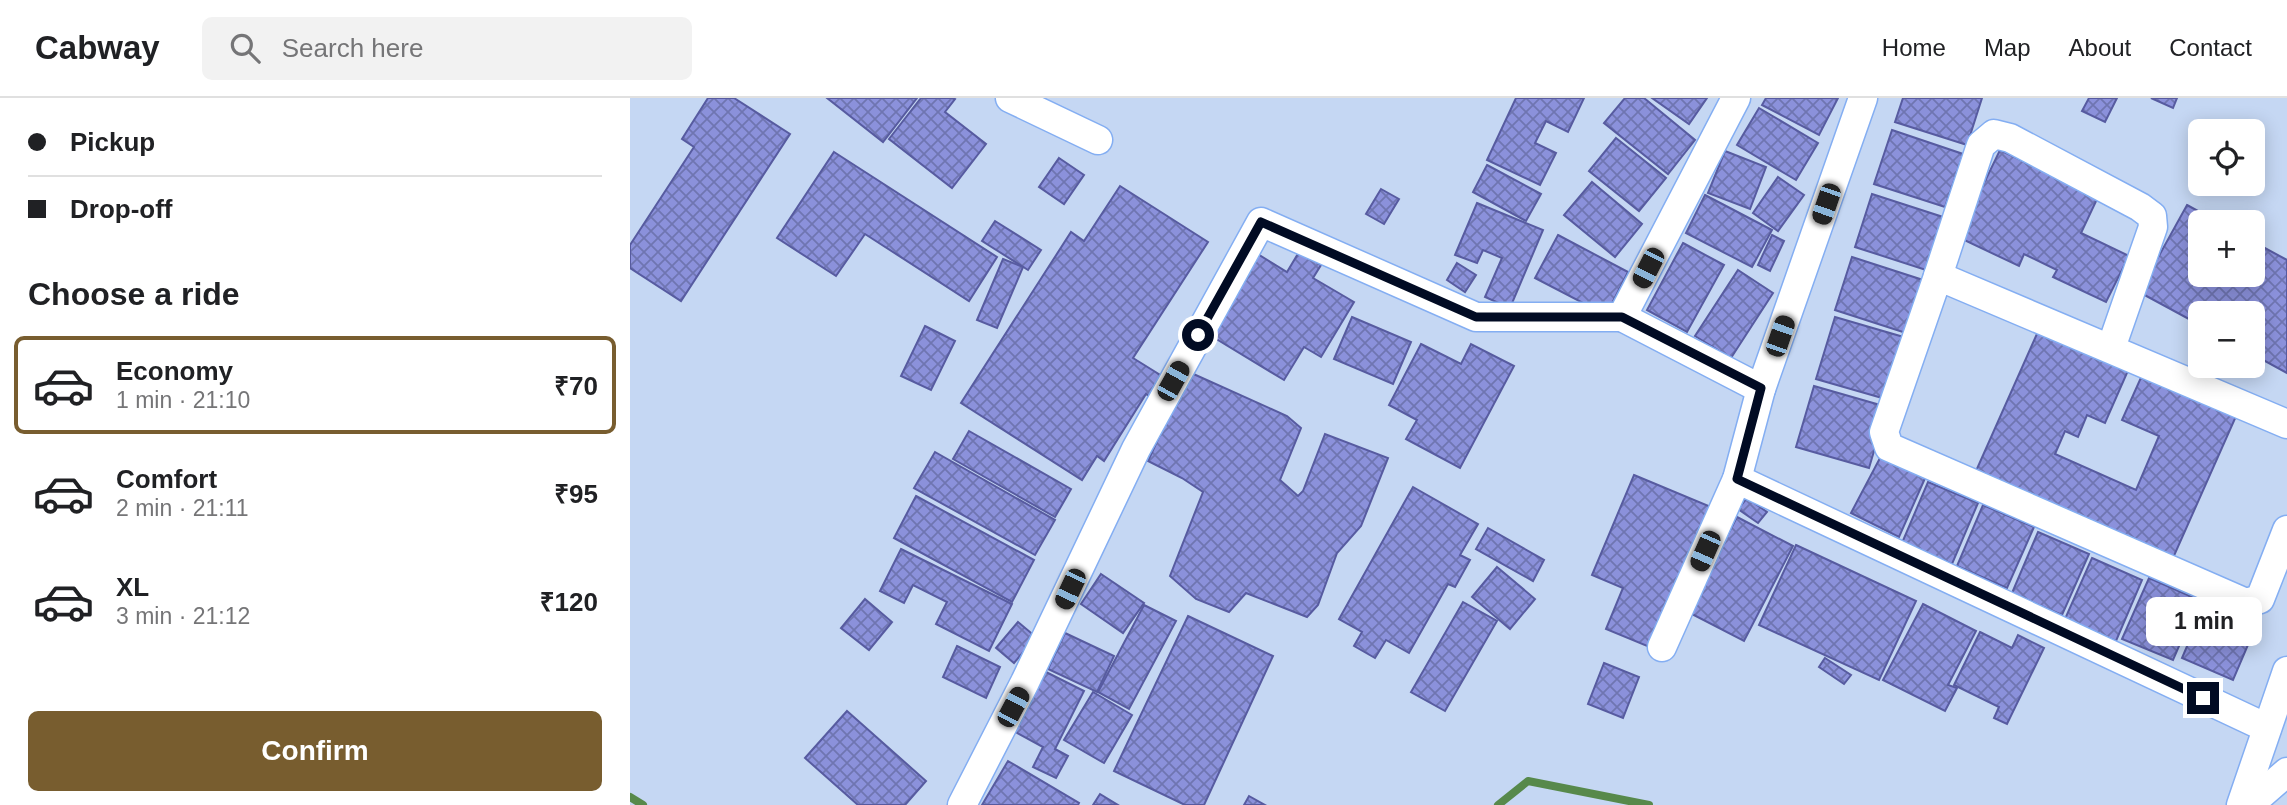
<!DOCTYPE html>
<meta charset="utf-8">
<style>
body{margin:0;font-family:Helvetica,sans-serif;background:#f2f2f2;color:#202124;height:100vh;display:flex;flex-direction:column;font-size:26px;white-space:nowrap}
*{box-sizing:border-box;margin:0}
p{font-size:23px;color:#757577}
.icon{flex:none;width:38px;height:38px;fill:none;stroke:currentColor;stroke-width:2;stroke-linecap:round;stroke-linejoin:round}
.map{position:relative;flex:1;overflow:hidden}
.details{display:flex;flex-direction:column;background:#fff;width:630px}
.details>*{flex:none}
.hud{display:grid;align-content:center;height:154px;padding:0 28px;background:#fff}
.buttons{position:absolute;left:1558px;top:21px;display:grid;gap:14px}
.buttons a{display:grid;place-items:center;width:77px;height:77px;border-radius:10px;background:#fff;box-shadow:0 4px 18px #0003;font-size:35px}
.end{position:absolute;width:32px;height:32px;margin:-16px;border:9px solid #010b23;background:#fff;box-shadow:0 0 0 4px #fff}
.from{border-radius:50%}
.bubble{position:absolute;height:49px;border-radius:10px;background:#fff;box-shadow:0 4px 18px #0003;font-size:23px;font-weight:700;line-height:49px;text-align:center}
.car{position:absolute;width:21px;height:42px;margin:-21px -10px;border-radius:9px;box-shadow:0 0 5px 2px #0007;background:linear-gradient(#222 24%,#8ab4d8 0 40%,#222 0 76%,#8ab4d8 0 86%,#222 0)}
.hud b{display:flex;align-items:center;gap:24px;height:66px;font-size:26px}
.hud b+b{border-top:2px solid #e0e0e0}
.hud i{width:18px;height:18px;background:#202124}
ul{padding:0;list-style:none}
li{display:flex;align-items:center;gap:21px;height:98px;margin:0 14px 10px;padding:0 14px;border:4px solid transparent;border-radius:10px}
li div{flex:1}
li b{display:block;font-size:26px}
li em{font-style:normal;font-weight:700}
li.selected{border-color:#785d2f}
li>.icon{width:63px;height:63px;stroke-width:1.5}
h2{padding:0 28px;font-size:32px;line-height:84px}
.primary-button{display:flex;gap:14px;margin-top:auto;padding:14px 28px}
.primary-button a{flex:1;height:80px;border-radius:10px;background:#785d2f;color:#fff;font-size:28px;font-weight:700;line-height:80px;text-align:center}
header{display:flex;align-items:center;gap:42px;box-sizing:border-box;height:98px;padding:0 35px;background:#fff;border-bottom:2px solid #e0e0e0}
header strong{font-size:33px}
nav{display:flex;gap:38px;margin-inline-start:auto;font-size:24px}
.search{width:490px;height:63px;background:#f2f2f2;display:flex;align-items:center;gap:18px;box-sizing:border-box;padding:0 24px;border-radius:10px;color:#757577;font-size:26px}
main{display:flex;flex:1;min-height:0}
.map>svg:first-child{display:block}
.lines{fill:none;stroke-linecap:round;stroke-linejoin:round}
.stream{stroke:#57894b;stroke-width:8}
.building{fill:url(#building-cross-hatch);stroke:#575ba0;stroke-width:2}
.minor-casing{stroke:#84aef2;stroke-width:31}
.minor{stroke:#fff;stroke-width:28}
.route{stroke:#010b23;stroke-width:9}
</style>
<header>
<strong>Cabway</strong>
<div class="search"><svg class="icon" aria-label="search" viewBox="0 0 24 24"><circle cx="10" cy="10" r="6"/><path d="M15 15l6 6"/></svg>Search here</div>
<nav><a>Home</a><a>Map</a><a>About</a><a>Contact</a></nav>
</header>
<main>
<section class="details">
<div class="hud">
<b><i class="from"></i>Pickup</b>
<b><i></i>Drop-off</b>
</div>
<h2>Choose a ride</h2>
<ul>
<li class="selected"><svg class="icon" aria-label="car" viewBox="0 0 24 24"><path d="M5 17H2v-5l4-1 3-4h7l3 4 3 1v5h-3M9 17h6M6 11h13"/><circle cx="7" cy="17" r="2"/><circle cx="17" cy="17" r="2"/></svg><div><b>Economy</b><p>1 min · 21:10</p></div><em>₹70</em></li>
<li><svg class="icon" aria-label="car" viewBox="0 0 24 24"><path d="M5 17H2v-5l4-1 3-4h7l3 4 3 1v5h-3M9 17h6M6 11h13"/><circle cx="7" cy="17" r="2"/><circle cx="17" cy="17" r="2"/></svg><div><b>Comfort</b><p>2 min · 21:11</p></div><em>₹95</em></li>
<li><svg class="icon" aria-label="car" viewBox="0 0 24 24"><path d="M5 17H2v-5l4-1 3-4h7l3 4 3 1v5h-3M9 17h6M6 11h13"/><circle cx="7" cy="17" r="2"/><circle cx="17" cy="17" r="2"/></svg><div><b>XL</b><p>3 min · 21:12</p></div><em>₹120</em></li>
</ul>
<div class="primary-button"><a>Confirm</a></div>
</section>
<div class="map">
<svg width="1657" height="707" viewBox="0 0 1657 707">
<defs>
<pattern id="building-cross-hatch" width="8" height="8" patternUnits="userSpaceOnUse" patternTransform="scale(1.75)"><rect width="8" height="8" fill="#8b91db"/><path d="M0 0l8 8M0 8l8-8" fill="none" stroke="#6f75b1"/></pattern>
</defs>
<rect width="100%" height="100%" fill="#c5d7f3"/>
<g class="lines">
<g class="stream">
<path d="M0 699 13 707"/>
<path d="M868 707 898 683 1019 707"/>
</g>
</g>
<g class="building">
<path d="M78 0H104L160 36 51 203 0 170V147L64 49 52 41Z"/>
<path d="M197 0H287L253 44Z"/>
<path d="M291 0H323L325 1 315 14 356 46 322 90 259 41Z"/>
<path d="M886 0H954L938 34 916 23 905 45 926 55 910 87 857 62Z"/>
<path d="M995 0H1014L1065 42 1038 76 974 25Z"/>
<path d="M1022 0H1077L1059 26Z"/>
<path d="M1136 0H1208L1189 37 1132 7Z"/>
<path d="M1273 0H1352L1337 47 1265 24Z"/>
<path d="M1459 0H1487L1475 24 1452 13Z"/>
<path d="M1521 0H1547L1543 10Z"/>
<path d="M1129 10 1188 45 1166 82 1107 47Z"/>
<path d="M1262 32 1333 56 1315 109 1244 86Z"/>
<path d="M986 40 1036 80 1009 113 959 73Z"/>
<path d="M1370 52 1468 99 1451 135 1499 158 1476 204 1423 179 1427 172 1394 156 1389 168 1328 139Z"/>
<path d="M1095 53 1136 69 1120 111 1078 95Z"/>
<path d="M204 54 367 159 339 203 235 136 206 178 147 140Z"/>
<path d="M429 60 454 77 434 106 409 89Z"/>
<path d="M857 67 911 96 896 123 843 94Z"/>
<path d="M1148 79 1174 97 1148 133 1123 115Z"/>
<path d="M962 84 1012 126 985 159 934 117Z"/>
<path d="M490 88 578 144 503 260 540 283 527 304 516 296 474 363 467 358 452 382 331 305 441 134 454 143Z"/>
<path d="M751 91 769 101 754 126 736 116Z"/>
<path d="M1242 96 1313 119 1296 172 1225 149Z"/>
<path d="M1075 97 1142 132 1122 169 1056 135Z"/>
<path d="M847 105 913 132 880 210 855 199 872 160 853 152 847 165 825 157Z"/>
<path d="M1557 107 1588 124H1570V177H1622V143L1657 162V275L1622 256V215H1570V227L1509 194Z"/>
<path d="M365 123 411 152 398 172 352 143Z"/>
<path d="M928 137 998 174 976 217 905 180Z"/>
<path d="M1142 137 1154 143 1140 173 1128 167Z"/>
<path d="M1053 145 1094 167 1057 234 1017 212Z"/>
<path d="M669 154 691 167 683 180 724 204 691 259 674 249 654 282 578 236 626 155 657 174Z"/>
<path d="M1222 159 1293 182 1276 235 1205 212Z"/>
<path d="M373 161 393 169 367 230 347 222Z"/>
<path d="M827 165 846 177 835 194 817 182Z"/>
<path d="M1108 172 1143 195 1101 260 1065 238Z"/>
<path d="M722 219 781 244 763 286 704 261Z"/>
<path d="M1205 219 1277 240 1259 302 1186 281Z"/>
<path d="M295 228 325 243 301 292 271 278Z"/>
<path d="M1410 229 1500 268 1475 325 1457 317 1448 339 1435 333 1425 356 1506 392 1529 338 1492 322 1513 275 1607 316 1543 460 1346 373Z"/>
<path d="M791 246 831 266 841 246 884 268 830 370 776 341 787 322 759 307Z"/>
<path d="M559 274 657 318 671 330 650 382 668 398 673 393 695 336 758 360 731 428 707 455 688 507 677 519 616 495 599 514 566 501 540 478 573 394 552 380 518 363Z"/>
<path d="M1184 288 1257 309 1239 370 1166 349Z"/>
<path d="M339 333 441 391 425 419 323 361Z"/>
<path d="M305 354 425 422 405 457 284 390Z"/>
<path d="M1250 360 1296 378 1269 439 1221 415Z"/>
<path d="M1004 377 1081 409 1022 550 976 531 993 490 962 477Z"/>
<path d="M1298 384 1348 405 1322 466 1272 445Z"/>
<path d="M783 389 848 426 830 457 840 462 825 489 818 486 779 555 756 542 745 560 724 548 732 534 709 521Z"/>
<path d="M286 398 404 462 382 504 264 440Z"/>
<path d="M1117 400 1137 414 1128 425 1108 411Z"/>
<path d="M1353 407 1404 429 1377 490 1327 468Z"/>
<path d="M1107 419 1163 448 1114 543 1058 514Z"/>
<path d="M858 430 914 462 903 483 846 451Z"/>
<path d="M1408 434 1459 456 1432 517 1382 495Z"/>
<path d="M1166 447 1286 503 1249 582 1129 527Z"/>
<path d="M271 451 382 506 359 553 306 526 317 504 283 487 274 505 250 493Z"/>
<path d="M1462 460 1512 482 1486 543 1435 521Z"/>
<path d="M867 469 905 501 880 531 842 499Z"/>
<path d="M471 476 514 505 493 535 451 506Z"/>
<path d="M1519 480 1569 502 1543 562 1492 541Z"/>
<path d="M1578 499 1629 521 1603 582 1552 560Z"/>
<path d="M235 501 262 524 239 552 211 530Z"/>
<path d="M833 504 867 523 815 613 781 594Z"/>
<path d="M1293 506 1346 533 1318 587 1327 590 1315 613 1253 582Z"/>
<path d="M514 507 546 523 499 611 468 594Z"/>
<path d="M558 518 643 558 574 707H555L484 673Z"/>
<path d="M388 524 406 539 384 565 366 550Z"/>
<path d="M1350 534 1382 550 1388 537 1414 550 1377 626 1364 620 1369 609 1324 587Z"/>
<path d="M435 535 484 558 467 594 418 571Z"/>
<path d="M327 548 370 569 356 600 313 579Z"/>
<path d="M1195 560 1221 577 1214 586 1189 569Z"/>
<path d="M974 565 1009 579 993 620 958 606Z"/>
<path d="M410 571 454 593 425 651 438 658 426 680 403 669 413 649 380 631Z"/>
<path d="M463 594 502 617 474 665 434 642Z"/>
<path d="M217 613 296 683 275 707H228L175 660Z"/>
<path d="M378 663 449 705 448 707H352Z"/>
<path d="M470 696 488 707H463Z"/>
<path d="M619 698 635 707H614Z"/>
</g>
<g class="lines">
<g class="minor-casing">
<g id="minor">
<path d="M380 0 468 42"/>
<path d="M1106 0 992 219 1131 291"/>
<path d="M1233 0 1131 291 1107 381 1637 630"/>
<path d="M1308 178 1351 47 1364 36 1380 40 1510 109 1522 118 1523 129 1481 250"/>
<path d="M1657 326 1308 178 1254 334 1259 349 1616 505 1630 501 1657 432"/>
<path d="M1032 549 1107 381"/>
<path d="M332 707 395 584 506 351 631 124 846 219H992"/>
<path d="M1611 707 1657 573"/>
<path d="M1619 707 1657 674"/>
</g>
</g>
<use href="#minor" class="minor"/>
</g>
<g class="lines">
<path class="route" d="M568 237 631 124 846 219H992L1131 290 1107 381 1573 600"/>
</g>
</svg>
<div class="buttons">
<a><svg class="icon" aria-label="locate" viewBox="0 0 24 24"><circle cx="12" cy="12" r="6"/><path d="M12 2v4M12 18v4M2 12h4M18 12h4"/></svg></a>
<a>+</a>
<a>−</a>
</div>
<i class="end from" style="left:568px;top:237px"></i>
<i class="end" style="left:1573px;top:600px"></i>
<div class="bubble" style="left:1516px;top:499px;width:116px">1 min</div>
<i class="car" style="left:1196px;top:106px;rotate:199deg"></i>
<i class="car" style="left:1018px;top:170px;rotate:207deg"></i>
<i class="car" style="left:1150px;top:238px;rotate:19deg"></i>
<i class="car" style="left:543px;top:283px;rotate:29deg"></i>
<i class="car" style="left:1075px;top:453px;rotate:204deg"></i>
<i class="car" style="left:440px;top:491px;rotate:205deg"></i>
<i class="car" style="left:383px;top:609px;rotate:28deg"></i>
</div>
</main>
